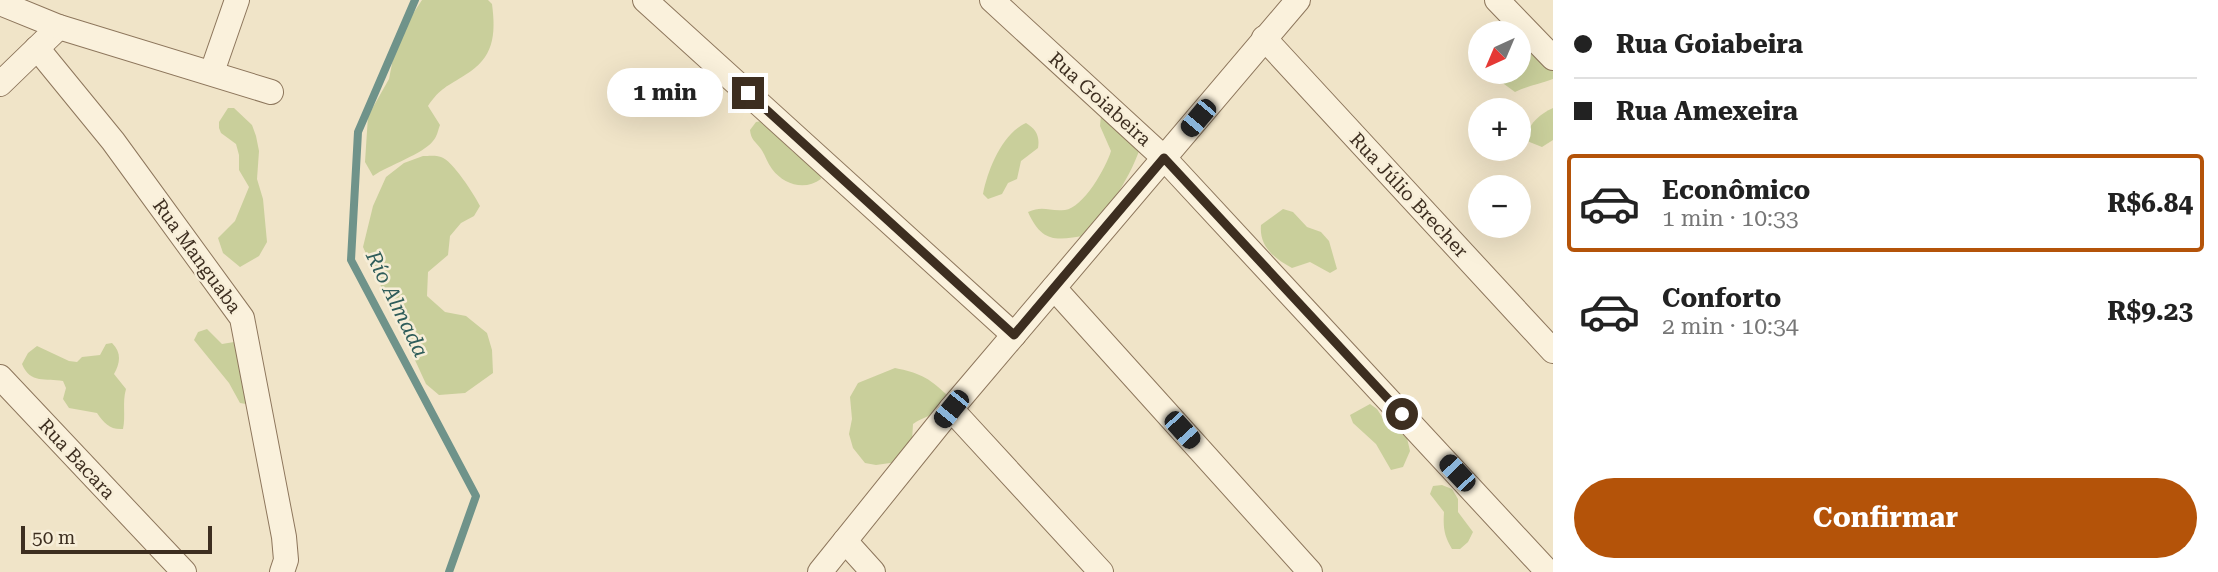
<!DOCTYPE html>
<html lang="pt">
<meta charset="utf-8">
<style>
body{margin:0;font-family:"Roboto Serif",serif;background:#f2f2f2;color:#222;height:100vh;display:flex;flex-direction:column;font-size:26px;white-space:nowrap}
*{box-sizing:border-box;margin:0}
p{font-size:23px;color:#767676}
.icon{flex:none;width:38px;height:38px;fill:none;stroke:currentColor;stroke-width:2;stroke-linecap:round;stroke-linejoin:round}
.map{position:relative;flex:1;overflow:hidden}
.details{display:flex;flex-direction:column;background:#fff;width:665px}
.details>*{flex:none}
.hud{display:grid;align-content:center;height:154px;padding:0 21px;background:#fff}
.needle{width:46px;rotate:224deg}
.controls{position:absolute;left:1468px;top:21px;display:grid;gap:14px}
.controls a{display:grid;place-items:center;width:63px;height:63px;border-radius:50%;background:#fff;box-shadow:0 7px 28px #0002;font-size:35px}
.scale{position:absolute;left:21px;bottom:18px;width:191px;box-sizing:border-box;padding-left:7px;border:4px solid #3d2e20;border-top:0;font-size:19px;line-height:24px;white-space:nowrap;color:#3d2e20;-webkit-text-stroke:5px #f7eed8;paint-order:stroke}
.end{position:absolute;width:32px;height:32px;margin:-16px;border:9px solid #3d2e20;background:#fff;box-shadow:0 0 0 4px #fff}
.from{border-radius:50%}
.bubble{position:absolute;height:49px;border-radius:24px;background:#fff;box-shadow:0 7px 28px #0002;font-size:23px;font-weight:700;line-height:49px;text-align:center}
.car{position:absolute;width:21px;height:42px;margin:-21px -10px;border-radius:9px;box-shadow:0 0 5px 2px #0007;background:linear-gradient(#222 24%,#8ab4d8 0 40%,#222 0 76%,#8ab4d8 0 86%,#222 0)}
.hud b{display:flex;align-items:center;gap:24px;height:66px;font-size:26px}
.hud b+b{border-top:2px solid #e0e0e0}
.hud i{width:18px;height:18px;background:#222}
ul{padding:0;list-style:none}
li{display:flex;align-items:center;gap:21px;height:98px;margin:0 14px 10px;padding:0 7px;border:4px solid transparent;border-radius:7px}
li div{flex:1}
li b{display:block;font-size:26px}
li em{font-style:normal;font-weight:700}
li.current{border-color:#b45309}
li>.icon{width:63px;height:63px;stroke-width:1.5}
.primary-button{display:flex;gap:14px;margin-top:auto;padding:14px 21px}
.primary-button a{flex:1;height:80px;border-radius:42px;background:#b45309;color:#fff;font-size:28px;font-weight:700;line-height:80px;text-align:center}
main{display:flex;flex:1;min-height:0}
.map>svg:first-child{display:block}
.green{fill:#c9cf9b}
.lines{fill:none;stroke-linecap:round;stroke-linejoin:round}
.stream{stroke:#6f938a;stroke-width:8}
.minor-casing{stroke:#8d765c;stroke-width:26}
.minor{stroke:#faf1dc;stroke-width:24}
.route{stroke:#3d2e20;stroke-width:9}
.labels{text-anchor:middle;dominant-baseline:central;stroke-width:5;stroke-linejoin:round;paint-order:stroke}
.street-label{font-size:19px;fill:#3d2e20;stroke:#f7eed8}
.water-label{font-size:21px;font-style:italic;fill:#2f5d5a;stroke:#f7eed8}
</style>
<main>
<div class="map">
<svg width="1553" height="572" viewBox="0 0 1553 572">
<rect width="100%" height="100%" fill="#f0e4c8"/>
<g class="green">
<path d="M422 0H488L492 4C496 35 494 58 465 75 448 86 440 88 428 106L440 125C438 130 437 137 433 141 423 154 389 165 373 176L365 162 368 116 389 79 397 38Z"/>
<path d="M1526 41 1553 63V79C1540 84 1527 86 1515 92L1504 84 1500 77 1504 72H1519V48Z"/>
<path d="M228 108H234L252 125 256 136 259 151 257 179 263 199 267 242 259 256 240 267 223 253 218 238 235 221 249 187 239 170V155L236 144 221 133 219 128V122Z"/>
<path d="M1553 108V140L1542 147 1527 141 1526 135C1531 122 1540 114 1553 108Z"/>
<path d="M1101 115 1142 142C1131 178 1110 206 1087 235 1056 241 1042 243 1028 212 1044 205 1049 212 1065 210 1083 208 1106 168 1111 151L1100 126Z"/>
<path d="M766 120C775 130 783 143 792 151 804 162 817 149 821 179 805 191 784 185 772 169 767 162 765 155 761 149 755 141 751 140 750 130L756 122Z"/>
<path d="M1026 123C1036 129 1040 136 1038 148L1021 161 1017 179 1008 183 1002 194 988 199 983 194C988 169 1002 134 1026 123Z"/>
<path d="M423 156C428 156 436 155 441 157 452 160 474 194 480 206L474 216 461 223 450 236 448 255 428 272 427 296 445 312 466 316 487 333 492 350 493 373 465 393 439 395 426 384 363 247 373 206 386 177 404 163Z"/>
<path d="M1283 209 1293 212 1307 227 1321 232 1329 241 1337 269 1330 273 1310 262 1292 268C1274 258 1259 247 1261 225Z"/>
<path d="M207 329 222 344 240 341 246 404 240 403 229 383 194 340 198 332Z"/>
<path d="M112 343C122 353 120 363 114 374L126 389C122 402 126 416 123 429 110 430 104 423 97 413L69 408 63 399 66 388 63 381C46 378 30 384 22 364L28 353 37 346 69 361 77 362 82 357 100 355 106 344Z"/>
<path d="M895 368C919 373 928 377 946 394L944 408C934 415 923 417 913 424L912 441 897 462 876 465 865 463 853 448 849 434 852 419 850 397 858 383Z"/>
<path d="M1370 404 1377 409 1384 420 1407 438 1410 451 1403 467 1391 470 1376 444 1353 423 1350 415Z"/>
<path d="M1442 485 1452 489 1458 499V512L1473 532 1468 542 1460 549H1452C1444 535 1443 528 1444 512L1430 494 1433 486Z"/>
</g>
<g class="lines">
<path class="stream" d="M415 0 358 132 351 260 476 496 449 572"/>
<g class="minor-casing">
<g id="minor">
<path d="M645 0 1014 335"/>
<path d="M992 0 1164 158 1548 572"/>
<path d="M1497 0 1553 58"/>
<path d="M0 3 59 27 0 84"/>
<path d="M59 27 271 92"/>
<path d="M1264 38 1553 351"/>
<path d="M37 48 113 141 242 318 284 537 286 560 282 572"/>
<path d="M212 72 237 0"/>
<path d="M1054 288 1310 572"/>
<path d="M0 377 184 572"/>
<path d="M951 409 1101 572"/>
<path d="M845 541 873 572"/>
<path d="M820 572 951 409 1298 0"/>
</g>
</g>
<use href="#minor" class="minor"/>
</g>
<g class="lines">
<path class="route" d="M748 93 1014 335 1164 158 1402 414"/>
</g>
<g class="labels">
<g class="street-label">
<text transform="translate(1100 99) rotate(42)">Rua Goiabeira</text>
<text transform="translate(1409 195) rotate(47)">Rua Júlio Brecher</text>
<text transform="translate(197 256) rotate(54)">Rua Manguaba</text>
<text transform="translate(77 459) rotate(47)">Rua Bacara</text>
</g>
<g class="water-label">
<text transform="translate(397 304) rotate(64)">Río Almada</text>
</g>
</g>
</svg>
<div class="controls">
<a><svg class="needle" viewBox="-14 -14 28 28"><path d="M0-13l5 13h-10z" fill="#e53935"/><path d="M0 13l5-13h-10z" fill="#767676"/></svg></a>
<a>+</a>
<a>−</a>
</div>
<div class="scale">50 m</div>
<i class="end from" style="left:1402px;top:414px"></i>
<i class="end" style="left:748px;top:93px"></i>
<div class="bubble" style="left:607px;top:68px;width:116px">1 min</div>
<i class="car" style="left:1198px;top:118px;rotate:220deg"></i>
<i class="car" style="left:951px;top:409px;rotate:219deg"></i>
<i class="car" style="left:1182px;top:430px;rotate:138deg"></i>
<i class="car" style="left:1457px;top:473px;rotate:317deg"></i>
</div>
<section class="details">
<div class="hud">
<b><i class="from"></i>Rua Goiabeira</b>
<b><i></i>Rua Amexeira</b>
</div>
<ul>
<li class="current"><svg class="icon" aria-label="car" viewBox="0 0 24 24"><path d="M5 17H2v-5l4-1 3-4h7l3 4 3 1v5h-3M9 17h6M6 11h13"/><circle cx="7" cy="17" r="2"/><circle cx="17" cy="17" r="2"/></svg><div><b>Econômico</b><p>1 min · 10:33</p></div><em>R$6.84</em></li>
<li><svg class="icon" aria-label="car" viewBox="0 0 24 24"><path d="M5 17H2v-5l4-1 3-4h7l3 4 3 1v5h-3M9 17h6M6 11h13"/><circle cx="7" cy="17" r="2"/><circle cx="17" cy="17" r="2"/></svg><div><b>Conforto</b><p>2 min · 10:34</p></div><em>R$9.23</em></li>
</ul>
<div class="primary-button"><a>Confirmar</a></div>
</section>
</main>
